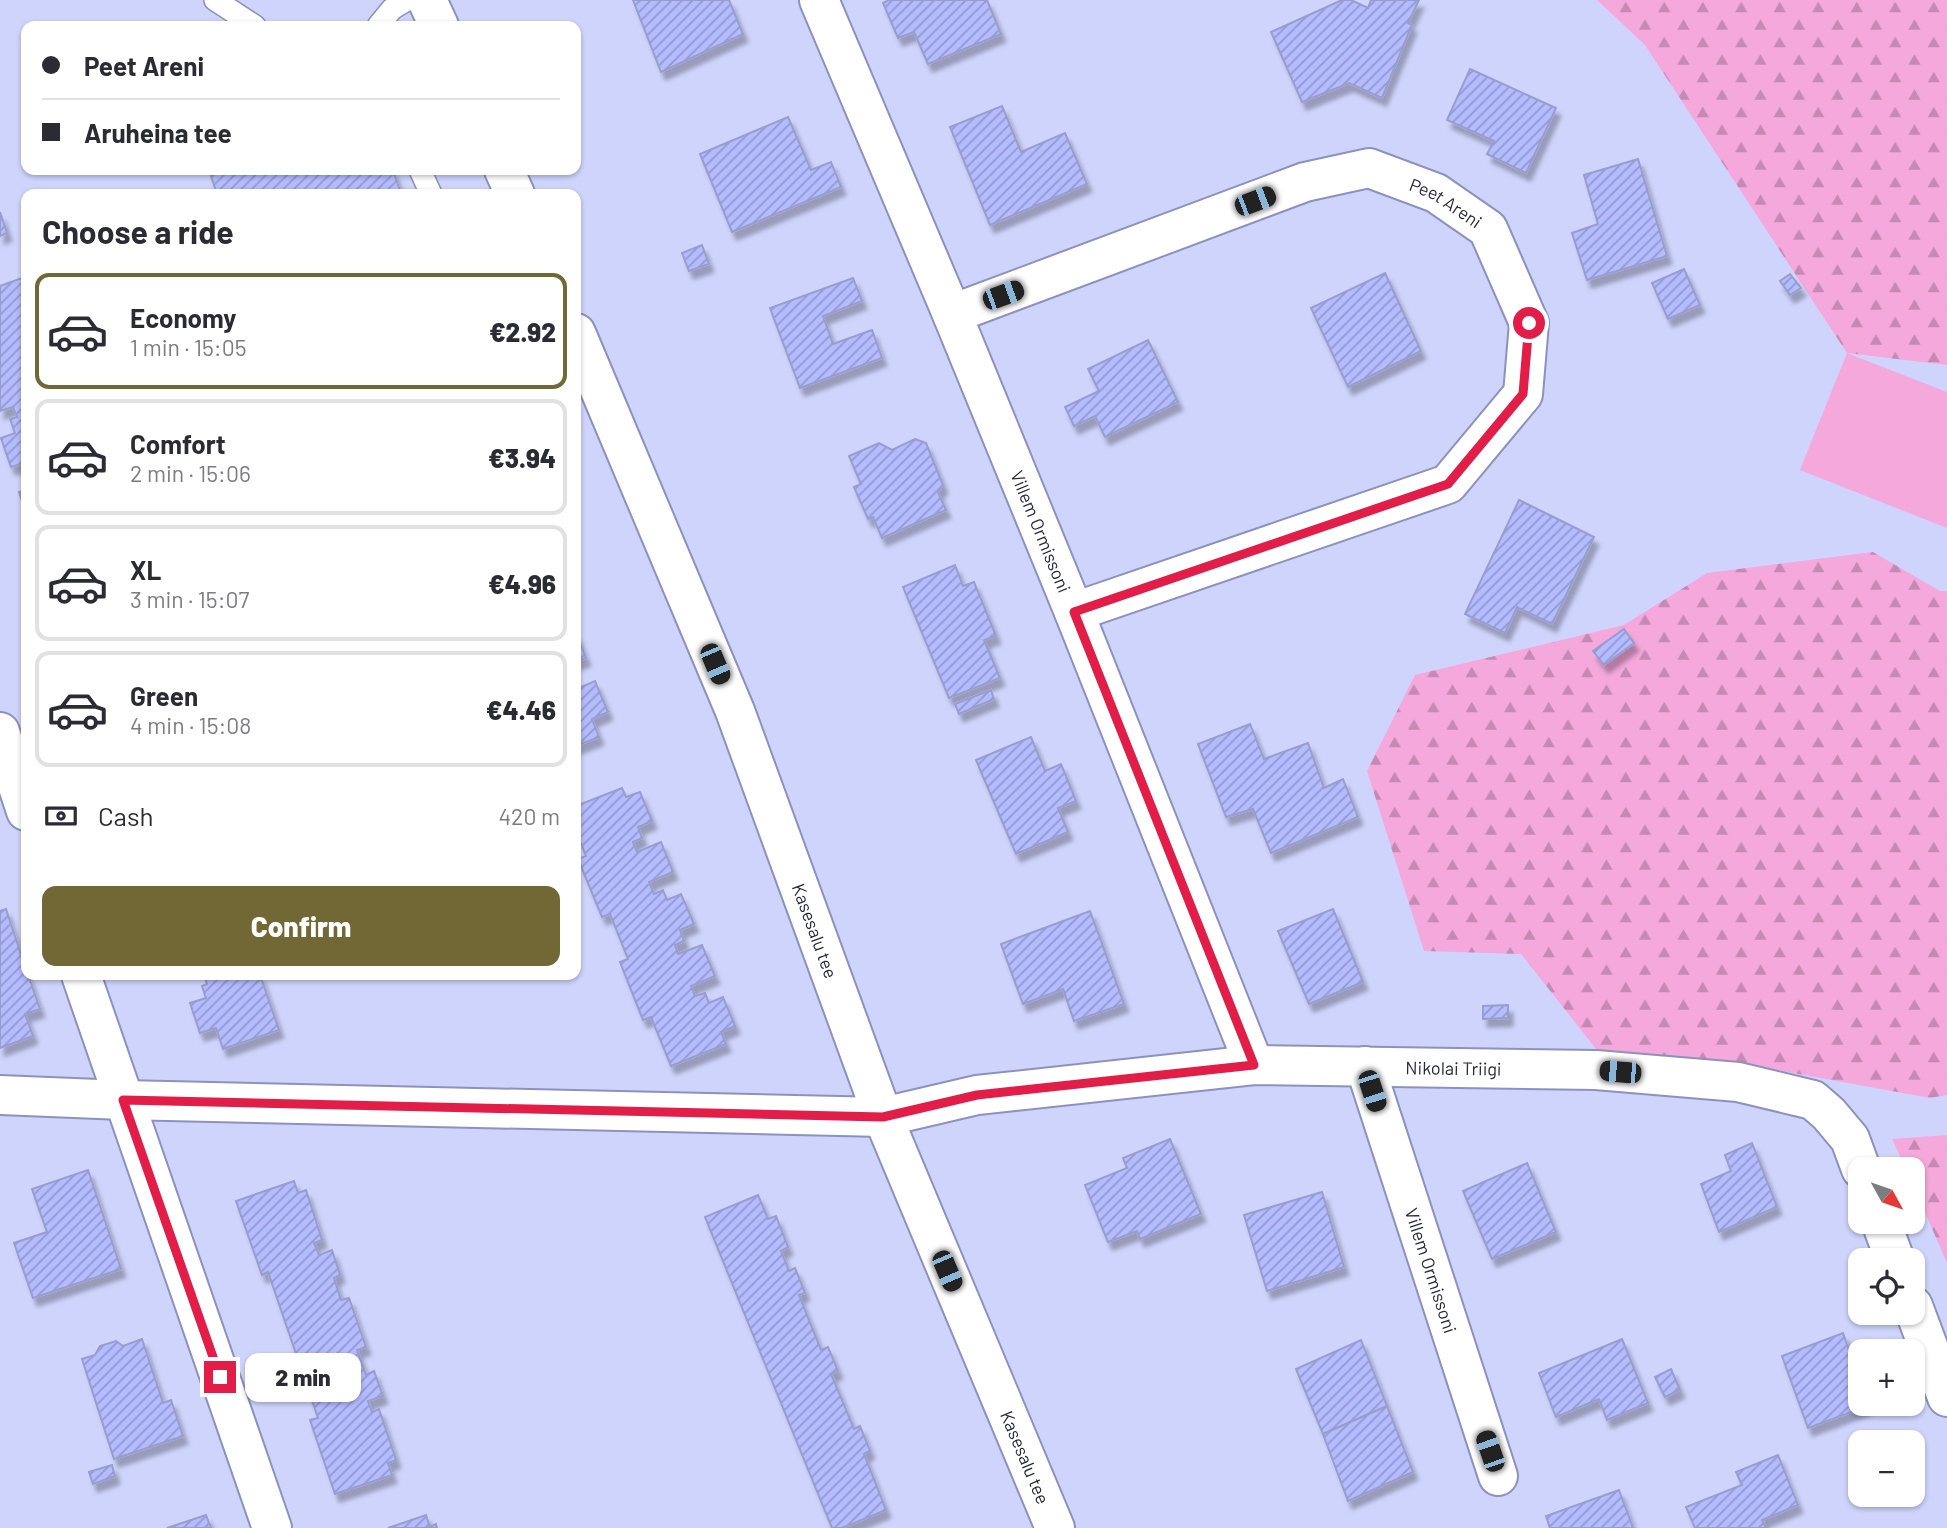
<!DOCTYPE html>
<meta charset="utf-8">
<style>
body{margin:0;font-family:Barlow,sans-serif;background:#f7f7f7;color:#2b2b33;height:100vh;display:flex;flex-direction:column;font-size:26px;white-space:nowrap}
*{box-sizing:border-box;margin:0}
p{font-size:23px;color:#7c7c81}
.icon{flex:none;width:38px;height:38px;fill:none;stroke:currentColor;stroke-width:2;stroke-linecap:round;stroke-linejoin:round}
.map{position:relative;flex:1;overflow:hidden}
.panel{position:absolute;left:21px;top:189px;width:560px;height:791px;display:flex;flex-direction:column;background:#fff;border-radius:14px;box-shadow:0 2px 5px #0004}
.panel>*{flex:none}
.top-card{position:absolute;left:21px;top:21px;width:560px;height:154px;border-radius:14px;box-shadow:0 2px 5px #0004;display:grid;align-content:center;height:154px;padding:0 21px;background:#fff}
.needle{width:46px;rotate:130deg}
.tools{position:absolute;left:1848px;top:1157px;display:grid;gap:14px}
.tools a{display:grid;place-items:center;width:77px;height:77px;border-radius:14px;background:#fff;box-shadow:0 2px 5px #0004;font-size:35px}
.end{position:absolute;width:32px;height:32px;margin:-16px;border:9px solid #e11d48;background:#fff;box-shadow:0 0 0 4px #fff}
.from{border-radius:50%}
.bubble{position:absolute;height:49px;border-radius:14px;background:#fff;box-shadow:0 2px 5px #0004;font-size:23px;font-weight:800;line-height:49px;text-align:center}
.car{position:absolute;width:21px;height:42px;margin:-21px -10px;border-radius:9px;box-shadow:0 0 5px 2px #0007;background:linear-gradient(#222 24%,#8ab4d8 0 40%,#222 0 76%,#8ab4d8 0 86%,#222 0)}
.top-card b{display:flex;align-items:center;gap:24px;height:66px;font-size:26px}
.top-card b+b{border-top:2px solid #e1e1e2}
.top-card i{width:18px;height:18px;background:#2b2b33}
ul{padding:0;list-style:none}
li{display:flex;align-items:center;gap:21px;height:116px;margin:0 14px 10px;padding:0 7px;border:4px solid #e1e1e2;border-radius:14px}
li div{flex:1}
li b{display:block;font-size:26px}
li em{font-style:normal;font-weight:800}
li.active{border-color:#716835}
li>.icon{width:63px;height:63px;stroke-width:1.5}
h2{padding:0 21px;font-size:32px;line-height:84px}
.pay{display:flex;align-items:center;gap:18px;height:77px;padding:0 21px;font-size:26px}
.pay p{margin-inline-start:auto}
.cta{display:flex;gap:14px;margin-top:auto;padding:14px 21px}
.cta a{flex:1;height:80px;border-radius:14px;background:#716835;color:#fff;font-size:28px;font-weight:800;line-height:80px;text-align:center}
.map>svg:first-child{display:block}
.forest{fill:url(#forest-firs)}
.pitch{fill:#f4a8dc}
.building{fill:url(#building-hatch);stroke:#989dcc;stroke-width:2;filter:url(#shadow)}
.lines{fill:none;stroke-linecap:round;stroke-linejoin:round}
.lane-casing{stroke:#8c91be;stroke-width:24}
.street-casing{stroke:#8c91be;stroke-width:42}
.lane{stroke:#fff;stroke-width:21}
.street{stroke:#fff;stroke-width:38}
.route{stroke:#e11d48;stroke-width:9}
.labels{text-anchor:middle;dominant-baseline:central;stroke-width:6;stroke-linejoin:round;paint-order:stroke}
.street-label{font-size:18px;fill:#26283b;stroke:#cfd4fc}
</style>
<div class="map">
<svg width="1947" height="1528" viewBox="0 0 1947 1528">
<defs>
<pattern id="forest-firs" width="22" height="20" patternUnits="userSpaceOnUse" patternTransform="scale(1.75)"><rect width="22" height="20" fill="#f4a8dc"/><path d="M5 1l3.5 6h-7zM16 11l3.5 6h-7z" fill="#c589b4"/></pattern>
<pattern id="building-hatch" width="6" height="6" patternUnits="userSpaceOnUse" patternTransform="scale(1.75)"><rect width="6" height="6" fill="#b4bbfe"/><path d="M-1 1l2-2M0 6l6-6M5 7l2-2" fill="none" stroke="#9298cf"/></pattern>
<filter id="shadow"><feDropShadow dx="4.5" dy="8" stdDeviation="2" flood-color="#0004"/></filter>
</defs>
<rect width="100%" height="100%" fill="#cfd4fc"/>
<g class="forest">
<path d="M1597 0H1947V365L1847 353 1645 45Z"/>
<path d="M1873 552 1940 591H1947V1095L1930 1098 1749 1065 1604 1059 1521 954 1424 951 1367 771 1415 675 1624 625 1707 573Z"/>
<path d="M1947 1135V1263L1913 1185V1169H1906L1892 1139Z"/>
</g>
<path class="pitch" d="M1847 353 1947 392V528L1800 470Z"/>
<g class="building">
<path d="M633 0H729L743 34 661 72Z"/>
<path d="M889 0H987L1001 34 928 64 914 32 898 38 883 3Z"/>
<path d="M1342 0H1351L1368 8 1371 0H1419L1408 23 1412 25 1382 98 1349 83 1302 102 1271 32Z"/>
<path d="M1470 69 1556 108 1526 173 1487 154 1494 141 1447 120Z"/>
<path d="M1002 106 1021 152 1065 133 1087 184 990 225 950 127Z"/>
<path d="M788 117 811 170 831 162 841 187 732 232 700 154Z"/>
<path d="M1638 159 1667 256 1587 280 1572 233 1598 224 1584 175Z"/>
<path d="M209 170H393L401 194H217Z"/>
<path d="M0 212 7 233 0 236Z"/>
<path d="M702 245 709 264 689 271 682 253Z"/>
<path d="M1684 269 1700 305 1668 319 1652 283Z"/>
<path d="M1385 273 1421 351 1348 387 1311 308Z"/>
<path d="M1790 274 1801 288 1790 295 1780 281Z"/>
<path d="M22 278 26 290V467L25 463 11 467 1 438 15 433 10 419 17 417 13 407 0 411V286Z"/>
<path d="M853 278 862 301 823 316 833 344 872 330 882 358 800 388 770 308Z"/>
<path d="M1148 340 1178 402 1105 437 1095 416 1074 426 1065 407 1099 391 1088 369Z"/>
<path d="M915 439 926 443 943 485 938 492 946 510 882 538 873 517 868 519 854 487 861 484 849 456 879 443 892 450Z"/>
<path d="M26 490V514L19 492Z"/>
<path d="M1519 500 1594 537 1552 624 1517 607 1505 633 1465 614Z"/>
<path d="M955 565 963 586 974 582 996 636 984 640 1000 678 949 698 903 587Z"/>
<path d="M1624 629 1634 643 1604 665 1593 651Z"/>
<path d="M576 633 586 658 576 662Z"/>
<path d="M576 679 579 688 595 681 608 712 592 719 599 737 576 746Z"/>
<path d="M991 690 994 699 959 714 955 704Z"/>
<path d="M1250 724 1264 759 1308 743 1324 788 1343 779 1358 817 1271 853 1253 809 1226 817 1198 744Z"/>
<path d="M1031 737 1045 771 1061 764 1076 801 1058 808 1068 832 1016 854 976 760Z"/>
<path d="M622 788 626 797 640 792 652 821 638 827 642 838 633 842 637 852 661 842 673 872 649 882 654 894 663 890 667 900 681 894 694 924 680 930 684 941 675 945 678 954 702 945 715 976 691 986 695 996 705 993 709 1003 723 997 735 1026 721 1032 726 1044 671 1066 651 1017 643 1020 620 962 628 959 610 914 602 917 578 859 586 856 576 831V806Z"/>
<path d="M6 909 26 970V975H28L40 1009 25 1014 33 1036 0 1048V911Z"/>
<path d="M1333 909 1363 982 1309 1004 1278 931Z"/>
<path d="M1090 911 1124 1004 1074 1021 1063 989 1023 1004 1001 944Z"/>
<path d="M204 975H260L279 1030 223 1049 216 1028 200 1033 190 1003 206 998 202 986 207 984Z"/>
<path d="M1508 1005V1018L1483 1019V1006Z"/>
<path d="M1170 1139 1201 1214 1140 1239 1137 1231 1108 1242 1085 1185 1127 1168 1123 1158Z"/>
<path d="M1752 1143 1777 1207 1719 1232 1701 1184 1731 1171 1725 1155Z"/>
<path d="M1527 1163 1556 1232 1492 1259 1463 1191Z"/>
<path d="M88 1170 121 1269 33 1298 14 1243 47 1232 32 1189Z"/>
<path d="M294 1181 298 1193 306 1190 322 1240 314 1243 319 1255 332 1250 340 1275 334 1278 341 1300 349 1298 366 1347 357 1350 366 1375 374 1371 383 1396 368 1401 372 1412 379 1409 396 1460 388 1463 392 1475 335 1494 310 1420 318 1418 268 1272 262 1275 236 1201Z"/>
<path d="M1322 1192 1344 1267 1267 1291 1244 1215Z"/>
<path d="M758 1195 768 1219 776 1216 788 1247 781 1251 789 1271 795 1268 805 1293 799 1295 821 1350 828 1347 838 1371 831 1374 854 1429 860 1426 870 1451 864 1454 886 1510 842 1528H832L705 1217Z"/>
<path d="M1843 1333 1860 1383V1404H1867L1868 1406 1808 1428 1782 1356Z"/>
<path d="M142 1339 163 1403 171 1400 183 1436 114 1459 82 1359 95 1355 100 1346 116 1341 123 1346Z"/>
<path d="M1622 1339 1648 1403 1607 1420 1599 1399 1556 1417 1539 1373Z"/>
<path d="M1361 1340 1387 1406 1323 1434 1296 1369Z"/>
<path d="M1671 1369 1680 1390 1665 1397 1655 1377Z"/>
<path d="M1387 1406 1413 1472 1348 1501 1323 1434Z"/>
<path d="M1778 1455 1798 1505 1762 1520 1766 1528H1695L1686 1507 1742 1485 1736 1472Z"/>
<path d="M112 1465 115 1476 93 1484 89 1472Z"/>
<path d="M1619 1490 1633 1528H1550L1546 1516Z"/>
<path d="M206 1515 211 1528H167Z"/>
<path d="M426 1515 430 1527 436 1524 437 1528H388Z"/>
</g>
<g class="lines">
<g class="lane-casing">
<g id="lane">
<path d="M215 0 255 26"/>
<path d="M378 26 392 9 407 0"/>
<path d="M420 170 431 194"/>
</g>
</g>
<g class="street-casing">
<g id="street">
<path d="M427 0 439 26"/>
<path id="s1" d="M819 0 952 314 1074 612 1254 1065"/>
<path d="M504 170 515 194"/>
<path id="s2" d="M952 314 1305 182 1369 168 1436 193 1488 229 1529 323 1523 394 1448 484 1074 612"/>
<path id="s3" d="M576 333 735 711 883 1117 1055 1528"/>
<path d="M0 732 26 811"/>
<path d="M81 975 272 1528"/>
<path id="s4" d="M1365 1066 1498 1476"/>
<path id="s5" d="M0 1095 123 1100 883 1117 977 1095 1254 1065 1596 1070 1738 1082 1813 1100 1829 1114 1850 1139 1861 1169"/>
<path d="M1881 1222 1895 1260"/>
<path d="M1913 1306 1947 1397"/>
</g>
</g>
<use href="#lane" class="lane"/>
<use href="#street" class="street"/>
</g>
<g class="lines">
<path class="route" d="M220 1377 123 1100 883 1117 977 1095 1254 1065 1074 612 1448 484 1523 394 1529 323"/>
</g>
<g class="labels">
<g class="street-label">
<text stroke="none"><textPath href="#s2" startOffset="527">Peet Areni</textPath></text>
<text stroke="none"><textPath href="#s1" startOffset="576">Villem Ormissoni</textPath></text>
<text stroke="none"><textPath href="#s3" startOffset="644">Kasesalu tee</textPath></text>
<text stroke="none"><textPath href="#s5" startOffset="1458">Nikolai Triigi</textPath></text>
<text stroke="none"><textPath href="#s4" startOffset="215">Villem Ormissoni</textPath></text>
<text stroke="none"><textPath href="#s3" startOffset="1211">Kasesalu tee</textPath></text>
</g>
</g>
</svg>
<div class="tools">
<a><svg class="needle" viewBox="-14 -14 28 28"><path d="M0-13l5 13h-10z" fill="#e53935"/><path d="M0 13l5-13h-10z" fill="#7c7c81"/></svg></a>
<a><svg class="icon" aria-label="locate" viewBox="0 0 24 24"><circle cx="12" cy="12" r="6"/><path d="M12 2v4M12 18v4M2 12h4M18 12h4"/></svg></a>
<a>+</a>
<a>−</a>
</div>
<i class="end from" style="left:1529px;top:323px"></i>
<i class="end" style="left:220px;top:1377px"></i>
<div class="bubble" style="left:245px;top:1353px;width:116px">2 min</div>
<i class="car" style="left:1255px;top:201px;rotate:69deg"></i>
<i class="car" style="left:1003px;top:295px;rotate:70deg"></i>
<i class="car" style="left:715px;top:664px;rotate:157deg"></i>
<i class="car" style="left:1620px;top:1072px;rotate:275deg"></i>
<i class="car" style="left:1372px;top:1091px;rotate:162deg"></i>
<i class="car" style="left:947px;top:1271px;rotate:157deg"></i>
<i class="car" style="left:1490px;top:1451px;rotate:341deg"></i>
<div class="top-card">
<b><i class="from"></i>Peet Areni</b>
<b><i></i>Aruheina tee</b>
</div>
<section class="panel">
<h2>Choose a ride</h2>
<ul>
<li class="active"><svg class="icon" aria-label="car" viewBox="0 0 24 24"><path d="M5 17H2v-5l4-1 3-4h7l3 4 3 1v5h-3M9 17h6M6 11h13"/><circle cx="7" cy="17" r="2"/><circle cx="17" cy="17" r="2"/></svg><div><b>Economy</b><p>1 min · 15:05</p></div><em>€2.92</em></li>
<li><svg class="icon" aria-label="car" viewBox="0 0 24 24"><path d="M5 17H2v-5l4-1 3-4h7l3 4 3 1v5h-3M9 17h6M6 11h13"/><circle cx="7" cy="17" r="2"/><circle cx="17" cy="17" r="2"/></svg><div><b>Comfort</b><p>2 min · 15:06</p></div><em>€3.94</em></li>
<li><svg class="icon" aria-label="car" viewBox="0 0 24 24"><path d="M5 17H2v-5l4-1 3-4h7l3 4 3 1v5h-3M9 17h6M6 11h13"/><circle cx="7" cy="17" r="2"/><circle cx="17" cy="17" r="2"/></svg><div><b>XL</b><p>3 min · 15:07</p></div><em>€4.96</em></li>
<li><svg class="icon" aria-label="car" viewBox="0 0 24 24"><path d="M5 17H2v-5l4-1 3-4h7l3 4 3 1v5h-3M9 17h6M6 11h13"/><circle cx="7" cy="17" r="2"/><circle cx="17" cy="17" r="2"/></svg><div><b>Green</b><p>4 min · 15:08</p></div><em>€4.46</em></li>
</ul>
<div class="pay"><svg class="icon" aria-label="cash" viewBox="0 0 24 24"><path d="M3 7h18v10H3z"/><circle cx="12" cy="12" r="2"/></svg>Cash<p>420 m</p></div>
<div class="cta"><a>Confirm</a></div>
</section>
</div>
